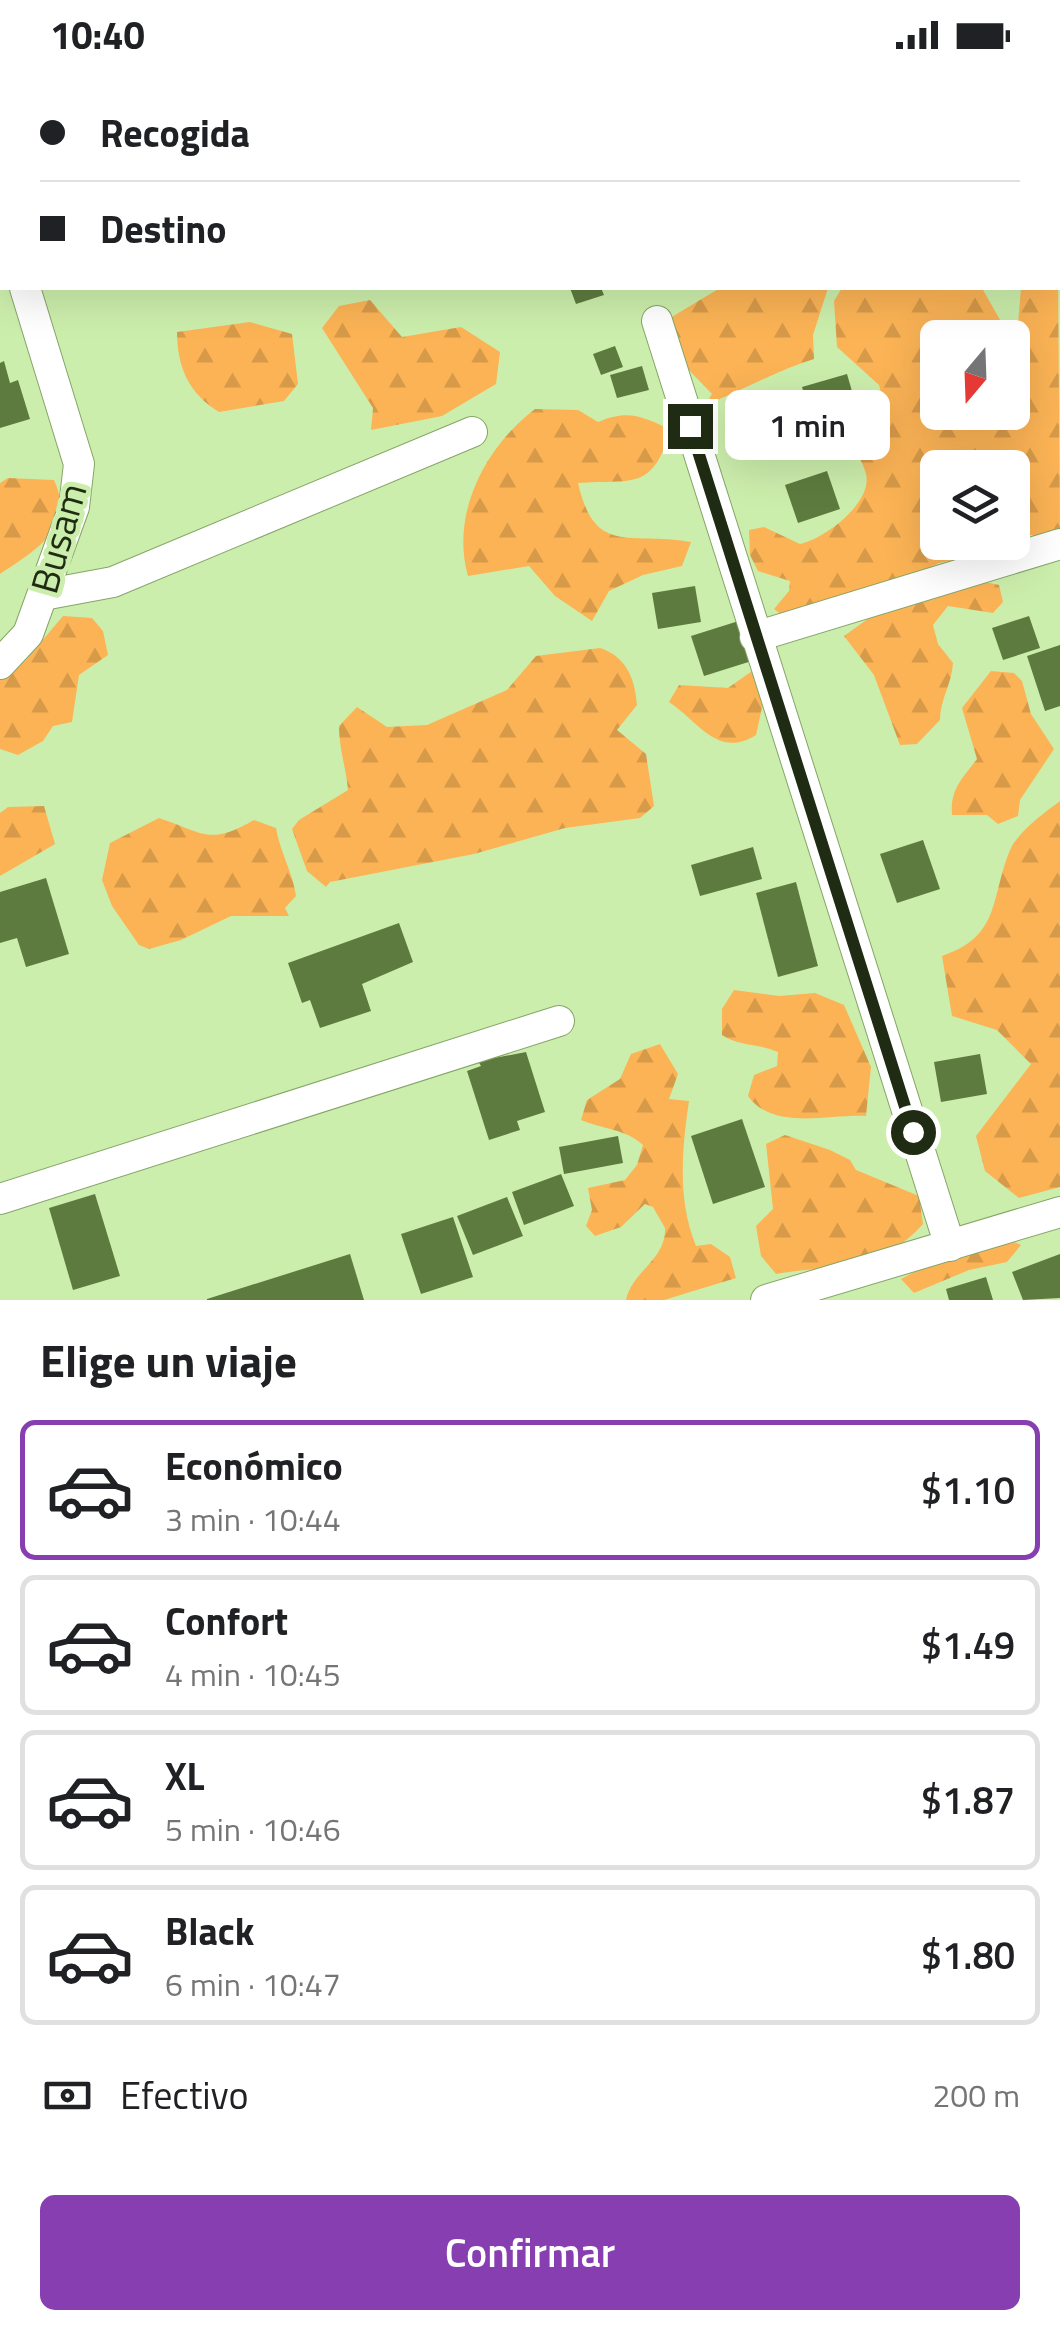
<!DOCTYPE html>
<html lang="es">
<meta charset="utf-8">
<style>
body{margin:0;font-family:"Titillium Web",sans-serif;background:#f6f6f6;color:#202124;height:100vh;display:flex;flex-direction:column;font-size:38px;white-space:nowrap}
*{box-sizing:border-box;margin:0}
p{font-size:32px;color:#757577}
.icon{flex:none;width:55px;height:55px;fill:none;stroke:currentColor;stroke-width:2;stroke-linecap:round;stroke-linejoin:round}
.map{position:relative;height:1230px;overflow:hidden}
.details{display:flex;flex-direction:column;background:#fff;flex:1}
.details>*{flex:none}
.guide{position:absolute;left:0px;top:0px;width:1060px;height:220px;box-shadow:0 10px 40px #0002;display:grid;align-content:center;height:220px;padding:0 40px;background:#fff}
.needle{width:65px;rotate:199deg}
.tools{position:absolute;left:920px;top:250px;display:grid;gap:20px}
.tools a{display:grid;place-items:center;width:110px;height:110px;border-radius:15px;background:#fff;box-shadow:0 10px 40px #0002;font-size:50px}
.end{position:absolute;width:45px;height:45px;margin:-22px;border:12px solid #1f2b12;background:#fff;box-shadow:0 0 0 5px #fff}
.from{border-radius:50%}
.bubble{position:absolute;height:70px;border-radius:15px;background:#fff;box-shadow:0 10px 40px #0002;font-size:32px;font-weight:600;line-height:70px;text-align:center}
.guide b{display:flex;align-items:center;gap:35px;height:95px;font-size:38px}
.guide b+b{border-top:2px solid #e0e0e0}
.guide i{width:25px;height:25px;background:#202124}
ul{padding:0;list-style:none}
li{display:flex;align-items:center;gap:30px;height:140px;margin:0 20px 15px;padding:0 20px;border:5px solid #e0e0e0;border-radius:15px}
li div{flex:1}
li b{display:block;font-size:38px}
li em{font-style:normal;font-weight:600}
li.current{border-color:#863eb0}
li>.icon{width:90px;height:90px;stroke-width:1.5}
h2{padding:0 40px;font-size:45px;line-height:120px}
.pay{display:flex;align-items:center;gap:25px;height:110px;padding:0 40px;font-size:38px}
.pay p{margin-inline-start:auto}
.cta{display:flex;gap:20px;margin-top:auto;padding:20px 40px}
.cta a{flex:1;height:115px;border-radius:15px;background:#863eb0;color:#fff;font-size:40px;font-weight:600;line-height:115px;text-align:center}
.status{display:flex;justify-content:space-between;align-items:center;height:70px;padding:0 50px;background:#fff;direction:ltr}
.status svg{height:28px;fill:currentColor}
.map>svg:first-child{display:block}
.forest{fill:url(#forest-firs);fill-rule:evenodd}
.building{fill:#5d7b3e}
.lines{fill:none;stroke-linecap:round;stroke-linejoin:round}
.minor-casing{stroke:#85a567;stroke-width:32}
.minor{stroke:#fff;stroke-width:30}
.route{stroke:#1f2b12;stroke-width:12}
.labels{text-anchor:middle;dominant-baseline:central;stroke-width:10;stroke-linejoin:round;paint-order:stroke}
.street-label{font-size:38px;fill:#1f2b12;stroke:#cceeac}
</style>
<div class="status"><b>10:40</b><svg viewBox="0 0 49 12"><path d="M0 12V9h3v3zM5 12V6h3v6zM10 12V3h3v9zM15 12V0h3v12zM26 1h20v11H26zM47 4h2v5h-2z"/></svg></div>
<div class="map">
<svg width="1060" height="1230" viewBox="0 0 1060 1230">
<defs>
<pattern id="forest-firs" width="22" height="20" patternUnits="userSpaceOnUse" patternTransform="scale(2.5)"><rect width="22" height="20" fill="#fbb355"/><path d="M5 1l3.5 6h-7zM16 11l3.5 6h-7z" fill="#d79a49"/></pattern>
</defs>
<rect width="100%" height="100%" fill="#cceeac"/>
<g class="forest">
<path d="M616 0H1060V52L1058 2H612Z"/>
<path d="M1058 199 1060 462 1040 467 1013 461 1012 398H938V472L997 473 989 483 939 493 895 515 782 545 774 539 789 521 790 511 758 501 750 485 749 460 764 457 800 474C824 469 873 433 866 404 862 386 849 381 857 360L877 350 885 337 879 315 837 277 834 231 842 218H982L1004 257 1018 254 1021 218H1058ZM938 268H1012V342H938Z"/>
<path d="M720 218H828L813 265 814 289C776 301 743 320 705 335L712 324 684 295 670 248Z"/>
<path d="M370 230 402 267 461 257 500 282 496 314 442 346 371 360 373 338 322 258 339 236Z"/>
<path d="M250 252 292 264 298 314 284 331 219 342C189 324 177 297 177 262Z"/>
<path d="M535 339 578 340 598 352C627 339 643 346 671 360 651 422 634 409 578 413 595 487 629 461 691 472L682 496 643 505 609 521 592 551 555 526 529 496 468 506C450 443 486 376 535 339Z"/>
<path d="M8 408 54 410C77 459 31 483 0 504V413Z"/>
<path d="M981 511 999 515 1003 532 993 543 948 536 933 555 938 574 953 593C952 614 940 629 940 650L917 674 900 675 874 605 844 566 876 543Z"/>
<path d="M63 546 92 548 103 561 108 585 79 605 72 652 53 656 43 671 18 685 0 679V610L25 591Z"/>
<path d="M600 578C627 587 635 609 637 635L617 660 646 684 654 736 640 748 565 758 474 784 330 812 326 817 307 801 292 759 299 750 348 720C346 697 339 679 339 656L357 637 387 657 427 655 507 620 536 586Z"/>
<path d="M755 599 763 633 756 665C718 689 699 652 669 632L679 615 728 618Z"/>
<path d="M991 601 1014 603 1022 611 1031 644 1054 679 1020 730 1018 746 998 754 987 745H952C950 719 962 709 977 689L962 638Z"/>
<path d="M1060 731V1117L1019 1128 985 1101 976 1066 1031 994 997 960 952 946 942 886C1001 866 990 829 1010 780 1017 763 1045 742 1060 731Z"/>
<path d="M44 736 55 774 0 806V743L8 737Z"/>
<path d="M159 748C204 763 209 776 254 750L276 758C280 782 293 803 296 826L285 838 289 846H231L181 870 149 879 139 875 112 836 102 810 110 773Z"/>
<path d="M734 920 779 926 815 923 844 935 871 997 866 1046C828 1044 773 1061 748 1026L754 1005 777 996 778 982C758 973 740 977 722 965V939Z"/>
<path d="M660 974 678 1004 669 1029 689 1031C682 1079 677 1130 696 1176L711 1174 730 1187 736 1208 664 1230H626C632 1201 666 1190 665 1158L653 1137 645 1134 621 1157 595 1166 586 1156 592 1140 588 1118 625 1110 637 1095 643 1075C626 1059 602 1059 581 1050L587 1030 620 1009 631 984Z"/>
<path d="M785 1065 830 1080 850 1090 856 1100 919 1126 923 1154C881 1202 833 1194 776 1204L761 1186 756 1156 773 1139 766 1074Z"/>
<path d="M1012 1171 1021 1175 1007 1192 969 1200 914 1223 901 1209 929 1194Z"/>
</g>
<g class="building">
<path d="M570 218H601L604 225 576 234Z"/>
<path d="M615 276 623 297 601 305 593 284Z"/>
<path d="M4 291 10 313 18 310 30 349 0 358V293Z"/>
<path d="M642 296 649 320 617 328 610 305Z"/>
<path d="M847 304 858 342 814 355 802 317Z"/>
<path d="M768 328 773 342 750 350 745 336Z"/>
<path d="M799 336 812 379 782 388 769 345Z"/>
<path d="M827 401 840 439 798 453 785 415Z"/>
<path d="M695 516 701 552 658 559 652 523Z"/>
<path d="M1029 546 1040 578 1003 590 992 558Z"/>
<path d="M745 549 758 589 704 606 691 566Z"/>
<path d="M1060 575V636L1045 641 1027 586Z"/>
<path d="M923 770 940 819 897 833 880 784Z"/>
<path d="M753 777 762 809 700 826 691 795Z"/>
<path d="M46 808 69 884 26 897 17 868 0 873V822Z"/>
<path d="M796 812 818 896 778 907 756 823Z"/>
<path d="M399 853 413 892 362 914 371 941 320 958 310 930 302 933 288 893Z"/>
<path d="M526 982 545 1042 517 1051 520 1060 489 1070 467 1001 481 996 478 991Z"/>
<path d="M980 984 987 1024 941 1032 934 992Z"/>
<path d="M742 1049 765 1117 713 1134 691 1066Z"/>
<path d="M618 1066 623 1093 564 1104 559 1077Z"/>
<path d="M561 1104 574 1136 524 1155 512 1122Z"/>
<path d="M95 1124 120 1206 73 1220 49 1138Z"/>
<path d="M507 1127 523 1166 473 1185 457 1146Z"/>
<path d="M453 1147 473 1207 421 1224 401 1164Z"/>
<path d="M350 1184 364 1230H207V1229Z"/>
<path d="M1060 1184V1228L1023 1230 1012 1202Z"/>
<path d="M986 1207 993 1230H949L946 1219Z"/>
</g>
<g class="lines">
<g class="minor-casing">
<g id="minor">
<path d="M298 0 299 2"/>
<path d="M489 2 497 0"/>
<path d="M0 134 2 142"/>
<path d="M657 251 950 1176"/>
<path d="M43 525 113 512 472 362"/>
<path d="M755 567 1060 474"/>
<path d="M0 594 28 564 74 437 79 394 25 218"/>
<path d="M0 1129 559 951"/>
<path d="M766 1230 1060 1142"/>
</g>
</g>
<use href="#minor" class="minor"/>
</g>
<g class="lines">
<path class="route" d="M690 356 913 1062"/>
</g>
<g class="labels">
<g class="street-label">
<text transform="translate(58 468) rotate(-74)">Busam</text>
</g>
</g>
</svg>
<div class="tools">
<a><svg class="needle" viewBox="-14 -14 28 28"><path d="M0-13l5 13h-10z" fill="#e53935"/><path d="M0 13l5-13h-10z" fill="#757577"/></svg></a>
<a><svg class="icon" aria-label="layers" viewBox="0 0 24 24"><path d="M12 4l9 5-9 5-9-5zM3 14l9 5 9-5"/></svg></a>
</div>
<i class="end from" style="left:913px;top:1062px"></i>
<i class="end" style="left:690px;top:356px"></i>
<div class="bubble" style="left:725px;top:320px;width:165px">1 min</div>
<div class="guide">
<b><i class="from"></i>Recogida</b>
<b><i></i>Destino</b>
</div>
</div>
<section class="details">
<h2>Elige un viaje</h2>
<ul>
<li class="current"><svg class="icon" aria-label="car" viewBox="0 0 24 24"><path d="M5 17H2v-5l4-1 3-4h7l3 4 3 1v5h-3M9 17h6M6 11h13"/><circle cx="7" cy="17" r="2"/><circle cx="17" cy="17" r="2"/></svg><div><b>Económico</b><p>3 min · 10:44</p></div><em>$1.10</em></li>
<li><svg class="icon" aria-label="car" viewBox="0 0 24 24"><path d="M5 17H2v-5l4-1 3-4h7l3 4 3 1v5h-3M9 17h6M6 11h13"/><circle cx="7" cy="17" r="2"/><circle cx="17" cy="17" r="2"/></svg><div><b>Confort</b><p>4 min · 10:45</p></div><em>$1.49</em></li>
<li><svg class="icon" aria-label="car" viewBox="0 0 24 24"><path d="M5 17H2v-5l4-1 3-4h7l3 4 3 1v5h-3M9 17h6M6 11h13"/><circle cx="7" cy="17" r="2"/><circle cx="17" cy="17" r="2"/></svg><div><b>XL</b><p>5 min · 10:46</p></div><em>$1.87</em></li>
<li><svg class="icon" aria-label="car" viewBox="0 0 24 24"><path d="M5 17H2v-5l4-1 3-4h7l3 4 3 1v5h-3M9 17h6M6 11h13"/><circle cx="7" cy="17" r="2"/><circle cx="17" cy="17" r="2"/></svg><div><b>Black</b><p>6 min · 10:47</p></div><em>$1.80</em></li>
</ul>
<div class="pay"><svg class="icon" aria-label="cash" viewBox="0 0 24 24"><path d="M3 7h18v10H3z"/><circle cx="12" cy="12" r="2"/></svg>Efectivo<p>200 m</p></div>
<div class="cta"><a>Confirmar</a></div>
</section>
